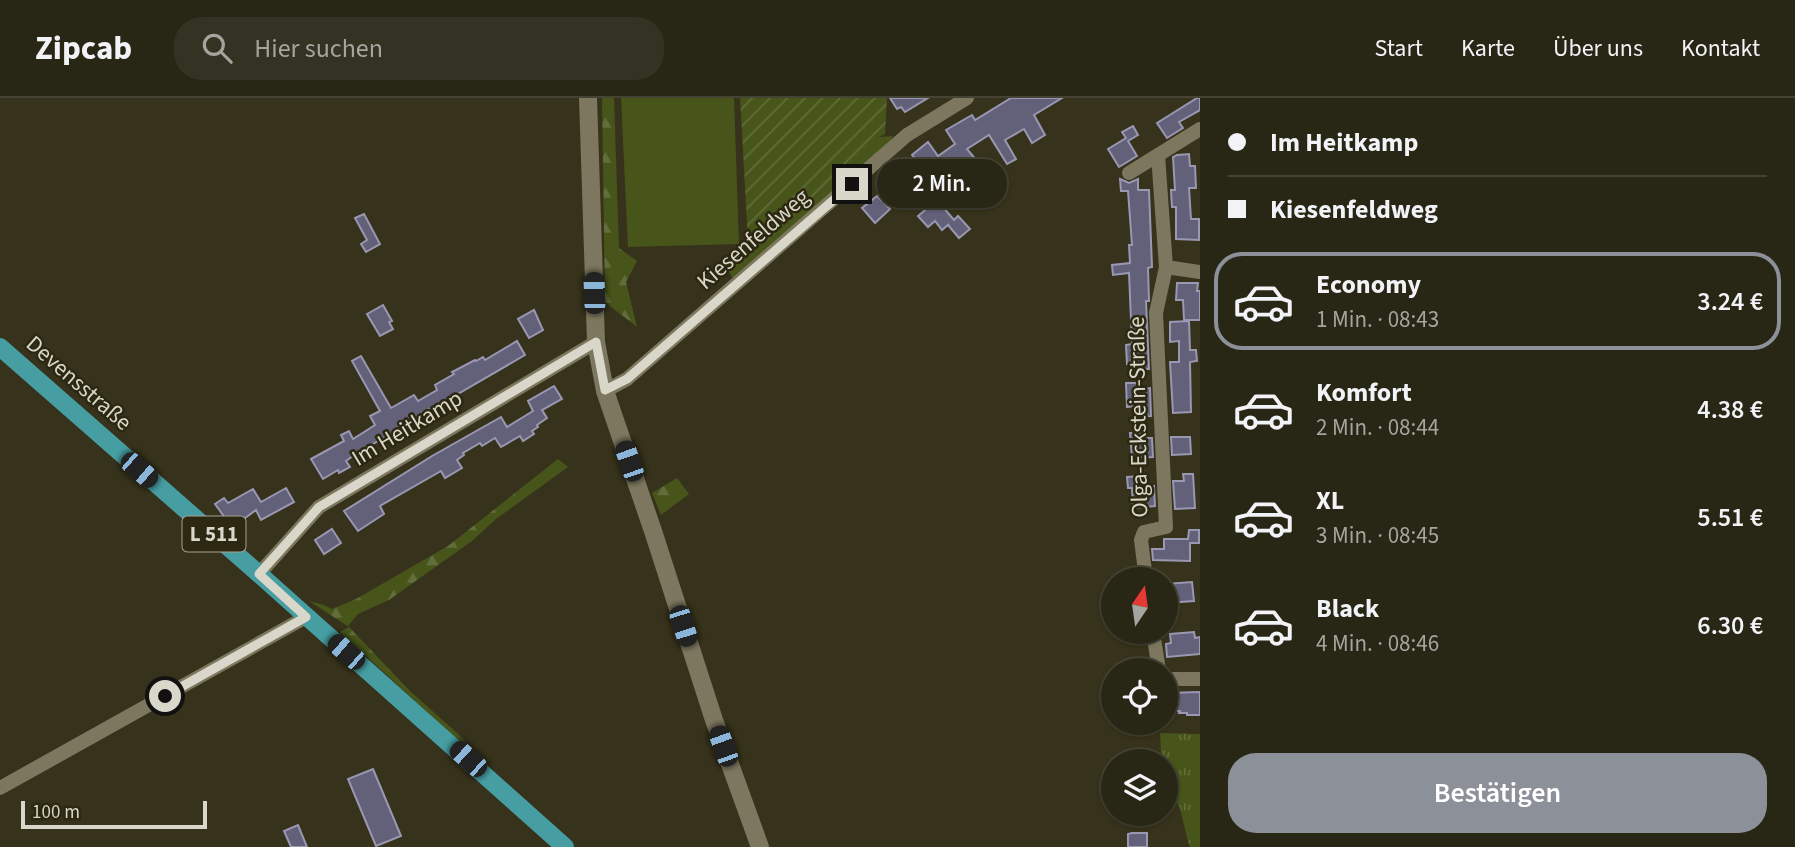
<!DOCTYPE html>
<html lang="de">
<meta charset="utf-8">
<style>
body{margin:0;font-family:"Source Sans 3",sans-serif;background:#343222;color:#f1f3f6;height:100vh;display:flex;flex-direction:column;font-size:26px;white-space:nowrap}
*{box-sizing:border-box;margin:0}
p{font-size:23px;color:#a5a5a0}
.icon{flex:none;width:38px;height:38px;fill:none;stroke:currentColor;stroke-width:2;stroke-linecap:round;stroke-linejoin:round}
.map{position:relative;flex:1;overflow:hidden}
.sheet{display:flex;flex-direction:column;background:#282614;width:595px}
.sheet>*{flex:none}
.top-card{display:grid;align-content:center;height:154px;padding:0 28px;background:#282614}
.needle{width:46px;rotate:13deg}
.buttons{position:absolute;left:1101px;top:469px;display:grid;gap:14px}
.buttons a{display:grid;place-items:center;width:77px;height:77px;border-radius:50%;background:#282614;box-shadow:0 2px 5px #0004,0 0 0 2px #444334;font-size:35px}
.scale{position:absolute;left:21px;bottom:18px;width:186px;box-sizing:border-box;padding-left:7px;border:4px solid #d9d7c9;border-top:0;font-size:19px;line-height:24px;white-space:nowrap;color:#d9d7c9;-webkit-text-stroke:5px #2c2811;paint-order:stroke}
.end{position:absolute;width:32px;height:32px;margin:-16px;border:9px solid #d9d7c9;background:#111;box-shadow:0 0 0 4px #111}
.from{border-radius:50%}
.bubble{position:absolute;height:49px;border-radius:24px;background:#282614;box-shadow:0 2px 5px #0004,0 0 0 2px #444334;font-size:23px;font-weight:600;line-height:49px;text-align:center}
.car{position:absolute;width:21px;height:42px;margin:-21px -10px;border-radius:9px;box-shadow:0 0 5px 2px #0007;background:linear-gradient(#222 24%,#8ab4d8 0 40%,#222 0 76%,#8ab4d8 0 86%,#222 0)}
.top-card b{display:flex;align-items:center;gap:24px;height:66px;font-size:26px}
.top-card b+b{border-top:2px solid #444334}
.top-card i{width:18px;height:18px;background:#f1f3f6}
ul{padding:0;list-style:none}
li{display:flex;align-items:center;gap:21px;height:98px;margin:0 14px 10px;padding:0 14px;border:4px solid transparent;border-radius:28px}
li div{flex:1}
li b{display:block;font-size:26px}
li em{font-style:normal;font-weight:600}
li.on{border-color:#8c9099}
li>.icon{width:63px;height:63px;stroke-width:1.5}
.action{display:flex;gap:14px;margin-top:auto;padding:14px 28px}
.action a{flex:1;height:80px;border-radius:28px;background:#8c9099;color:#fff;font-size:28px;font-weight:600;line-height:80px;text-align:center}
header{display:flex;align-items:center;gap:42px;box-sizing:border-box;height:98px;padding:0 35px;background:#282614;border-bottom:2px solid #444334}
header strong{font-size:33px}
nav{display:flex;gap:38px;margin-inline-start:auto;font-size:24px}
.search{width:490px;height:63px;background:#343222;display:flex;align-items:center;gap:18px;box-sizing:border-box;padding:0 24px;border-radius:28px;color:#a5a5a0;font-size:26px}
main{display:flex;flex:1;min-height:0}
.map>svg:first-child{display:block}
.grass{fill:url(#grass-tufts)}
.forest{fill:url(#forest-firs)}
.garden{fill:url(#garden-furrows)}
.pitch{fill:#47551a}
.building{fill:#626179;stroke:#9997b1;stroke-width:2}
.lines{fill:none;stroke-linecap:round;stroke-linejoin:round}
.minor{stroke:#7c775e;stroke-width:14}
.secondary{stroke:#7c775e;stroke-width:18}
.primary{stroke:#469da2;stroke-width:18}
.route{stroke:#d9d7c9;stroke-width:9}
.labels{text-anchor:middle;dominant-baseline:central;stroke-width:5;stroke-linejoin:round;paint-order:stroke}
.shield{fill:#2c2811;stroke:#a5a292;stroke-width:2}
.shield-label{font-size:21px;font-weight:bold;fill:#d9d7c9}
.street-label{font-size:23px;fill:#d9d7c9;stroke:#2c2811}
</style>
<header>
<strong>Zipcab</strong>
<div class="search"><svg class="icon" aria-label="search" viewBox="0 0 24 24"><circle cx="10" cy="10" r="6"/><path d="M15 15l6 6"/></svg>Hier suchen</div>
<nav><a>Start</a><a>Karte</a><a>Über uns</a><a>Kontakt</a></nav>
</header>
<main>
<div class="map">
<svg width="1200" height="749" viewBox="0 0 1200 749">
<defs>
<pattern id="grass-tufts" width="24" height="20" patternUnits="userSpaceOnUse" patternTransform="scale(1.75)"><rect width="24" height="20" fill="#47551a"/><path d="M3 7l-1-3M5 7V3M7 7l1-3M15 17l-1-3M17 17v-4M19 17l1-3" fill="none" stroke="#616d3a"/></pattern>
<pattern id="forest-firs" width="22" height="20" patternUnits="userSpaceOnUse" patternTransform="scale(1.75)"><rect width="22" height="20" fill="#47551a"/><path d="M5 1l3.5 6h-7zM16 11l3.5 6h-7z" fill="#616d3a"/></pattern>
<pattern id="garden-furrows" width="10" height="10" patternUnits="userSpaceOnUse" patternTransform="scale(1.75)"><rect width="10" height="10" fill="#47551a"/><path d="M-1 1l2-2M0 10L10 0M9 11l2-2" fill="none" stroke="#616d3a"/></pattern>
</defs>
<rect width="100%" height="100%" fill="#36321b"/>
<path class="grass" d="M1160 635 1200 636V749H1190L1187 740 1180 710 1166 686V663H1159L1161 653Z"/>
<g class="forest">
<path d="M602 0H614L619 150 637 163 626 184 637 229 605 204Z"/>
<path d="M893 38 886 51 733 181 725 167 744 160 767 143 786 124 854 66 879 39Z"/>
<path d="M558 361 568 369 496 421 472 443 389 502 358 516 348 528 410 593 466 643 460 644 340 534 349 529 309 503 324 507 332 511 356 501 448 448Z"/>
<path d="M677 380 689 396 661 417 652 395Z"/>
</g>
<path class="garden" d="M740 0H887L885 36 879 39 854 66 786 124 767 143 755 152 748 143Z"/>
<path class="pitch" d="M621 0H734L739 146 628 149Z"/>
<g class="building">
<path d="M890 0H928L905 14 901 9 897 11Z"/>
<path d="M1011 0H1062L1034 17 1045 37 1032 45 1024 31 1005 42 1016 61 1007 66 989 37 967 51 977 63 974 66 976 69 971 73 977 80 959 96 945 80 934 90 925 80 905 97 892 83 916 62 912 57 928 44 938 58 955 46 946 32 972 17 975 22Z"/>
<path d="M1197 0H1200V12L1179 24 1183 30 1167 40 1157 25Z"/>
<path d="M1133 28 1138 37 1128 43 1137 58 1119 69 1108 51 1126 40 1122 34Z"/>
<path d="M1189 56 1190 68H1195L1196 90H1189L1191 121H1199V142L1176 141V109H1172L1171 92H1175L1173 59 1177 57Z"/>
<path d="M1120 81 1129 85 1138 81V92H1149L1152 169 1148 170 1149 203H1146L1149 271H1134L1133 265 1127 266 1126 247 1132 246 1129 175 1113 177 1112 167 1130 165 1129 147H1132L1128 93H1121Z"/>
<path d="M877 98 890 111 875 125 862 110Z"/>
<path d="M937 102 954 122 958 118 970 131 959 140 948 127 949 126 942 132 935 123 928 129 918 118Z"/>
<path d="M364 116 380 146 366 154 361 146 367 142 355 120Z"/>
<path d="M1177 185H1198L1197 193H1200V222H1184L1183 202H1176Z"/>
<path d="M383 207 392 223 389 224 393 231 380 238 367 216Z"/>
<path d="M534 212 543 232 529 240 518 221Z"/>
<path d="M1189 223 1190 252H1196L1197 263 1190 264 1191 314 1173 315 1170 264H1179V243L1170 244V224Z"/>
<path d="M517 243 525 257 439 307 430 312 429 311 401 328 402 329 361 353 365 360 357 364 353 358 346 363 350 369 339 375 338 372 323 381 311 361 344 343 341 337 349 333 353 341 375 327 370 318 380 313 352 263 361 258 391 310 414 297 418 303 437 292 435 287 454 276 452 274 475 262 476 263 483 259 485 262Z"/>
<path d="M1126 285H1138V291L1150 290 1151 318 1134 319V308L1127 309Z"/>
<path d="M554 288 562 301 542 312 547 320 537 327 538 329 532 333 534 336 523 343 520 338 501 349 495 340 482 348 480 345 463 355 464 357 457 362 462 370 445 380 441 373 380 408 384 416 358 433 344 413 432 358 501 319 507 329 533 313 528 303Z"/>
<path d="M1130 335H1140V340H1152L1153 359 1132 360Z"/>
<path d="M1171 339H1190L1191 356 1172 357Z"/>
<path d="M1183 376H1193L1195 410 1175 411 1173 383H1184Z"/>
<path d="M1143 378V389L1154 388 1155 408 1133 410 1132 390H1128L1127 379Z"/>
<path d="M286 390 294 404 261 422 256 412 234 428 230 423 228 424 215 406 224 400 228 405 253 391 261 404Z"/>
<path d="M332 431 341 445 324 456 315 442Z"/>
<path d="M1189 432H1199V445H1190V463L1153 462 1152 451H1164V441H1188Z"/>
<path d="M1192 484 1194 503 1166 505V486Z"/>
<path d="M1194 534 1195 540 1200 539V556L1167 559 1166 546 1171 545 1170 536Z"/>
<path d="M1200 594V617H1187V615H1179L1180 613H1166V595Z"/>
<path d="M373 671 401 738 376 748 348 681Z"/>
<path d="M298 727 307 749H291L284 733Z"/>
<path d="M1132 735H1147V749H1128V736Z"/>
</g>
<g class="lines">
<g class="minor">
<path d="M1129 75 1200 31"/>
<path d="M1166 169 1200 174"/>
<path d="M605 293 627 281 907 37 967 0"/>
<path d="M259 476 319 409 596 244"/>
<path d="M1146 481 1141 442 1144 434 1166 429 1156 215 1166 169 1158 57"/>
<path d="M1153 534 1159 572"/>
<path d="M1166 581H1200"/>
<path d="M0 690 306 519"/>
</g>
<path class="secondary" d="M588 0 596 244 605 293 653 433 714 622 760 749"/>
<path class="primary" d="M0 249 259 476 565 749"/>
</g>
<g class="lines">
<path class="route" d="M165 598 306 519 259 476 319 409 596 244 605 292 627 281 852 86"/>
</g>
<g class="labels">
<rect class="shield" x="182.5" y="418.5" width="63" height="35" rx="5"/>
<g class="shield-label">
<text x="214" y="436">L 511</text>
</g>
<g class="street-label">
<text transform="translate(753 141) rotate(-41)">Kiesenfeldweg</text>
<text transform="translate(79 285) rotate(41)">Devensstraße</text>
<text transform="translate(1138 319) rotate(-91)">Olga-Eckstein-Straße</text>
<text transform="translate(407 330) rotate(-31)">Im Heitkamp</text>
</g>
</g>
</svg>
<div class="buttons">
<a><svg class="needle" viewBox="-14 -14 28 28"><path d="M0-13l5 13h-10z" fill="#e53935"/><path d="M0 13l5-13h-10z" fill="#a5a5a0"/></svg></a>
<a><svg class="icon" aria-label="locate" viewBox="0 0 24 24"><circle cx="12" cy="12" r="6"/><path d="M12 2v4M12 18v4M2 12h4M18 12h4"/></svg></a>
<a><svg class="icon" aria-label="layers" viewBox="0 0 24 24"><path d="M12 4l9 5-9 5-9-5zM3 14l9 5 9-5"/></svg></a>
</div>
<div class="scale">100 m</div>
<i class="end from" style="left:165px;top:598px"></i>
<i class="end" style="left:852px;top:86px"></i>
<div class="bubble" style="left:877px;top:61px;width:130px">2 Min.</div>
<i class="car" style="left:594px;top:195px;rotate:358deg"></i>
<i class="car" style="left:629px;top:363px;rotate:341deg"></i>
<i class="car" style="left:139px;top:372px;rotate:131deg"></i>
<i class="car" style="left:683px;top:528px;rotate:162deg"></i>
<i class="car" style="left:346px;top:554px;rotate:311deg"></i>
<i class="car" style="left:723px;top:648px;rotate:340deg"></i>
<i class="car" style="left:468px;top:661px;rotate:312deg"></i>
</div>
<section class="sheet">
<div class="top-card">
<b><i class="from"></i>Im Heitkamp</b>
<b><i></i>Kiesenfeldweg</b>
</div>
<ul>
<li class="on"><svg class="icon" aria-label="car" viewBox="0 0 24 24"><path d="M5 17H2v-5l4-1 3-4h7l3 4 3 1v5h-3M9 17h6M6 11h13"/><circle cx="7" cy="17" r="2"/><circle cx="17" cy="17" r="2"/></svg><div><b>Economy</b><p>1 Min. · 08:43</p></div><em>3.24 €</em></li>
<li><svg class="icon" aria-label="car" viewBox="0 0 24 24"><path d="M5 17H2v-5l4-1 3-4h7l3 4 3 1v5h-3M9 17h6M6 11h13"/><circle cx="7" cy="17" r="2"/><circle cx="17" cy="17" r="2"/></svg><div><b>Komfort</b><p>2 Min. · 08:44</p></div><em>4.38 €</em></li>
<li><svg class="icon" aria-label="car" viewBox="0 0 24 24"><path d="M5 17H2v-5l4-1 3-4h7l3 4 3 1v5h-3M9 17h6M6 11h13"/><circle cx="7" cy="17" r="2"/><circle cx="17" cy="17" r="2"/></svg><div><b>XL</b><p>3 Min. · 08:45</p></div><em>5.51 €</em></li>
<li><svg class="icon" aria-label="car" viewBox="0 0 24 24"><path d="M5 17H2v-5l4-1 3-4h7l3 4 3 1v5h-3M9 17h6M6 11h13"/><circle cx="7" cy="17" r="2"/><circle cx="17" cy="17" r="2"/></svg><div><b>Black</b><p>4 Min. · 08:46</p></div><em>6.30 €</em></li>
</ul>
<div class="action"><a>Bestätigen</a></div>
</section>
</main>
